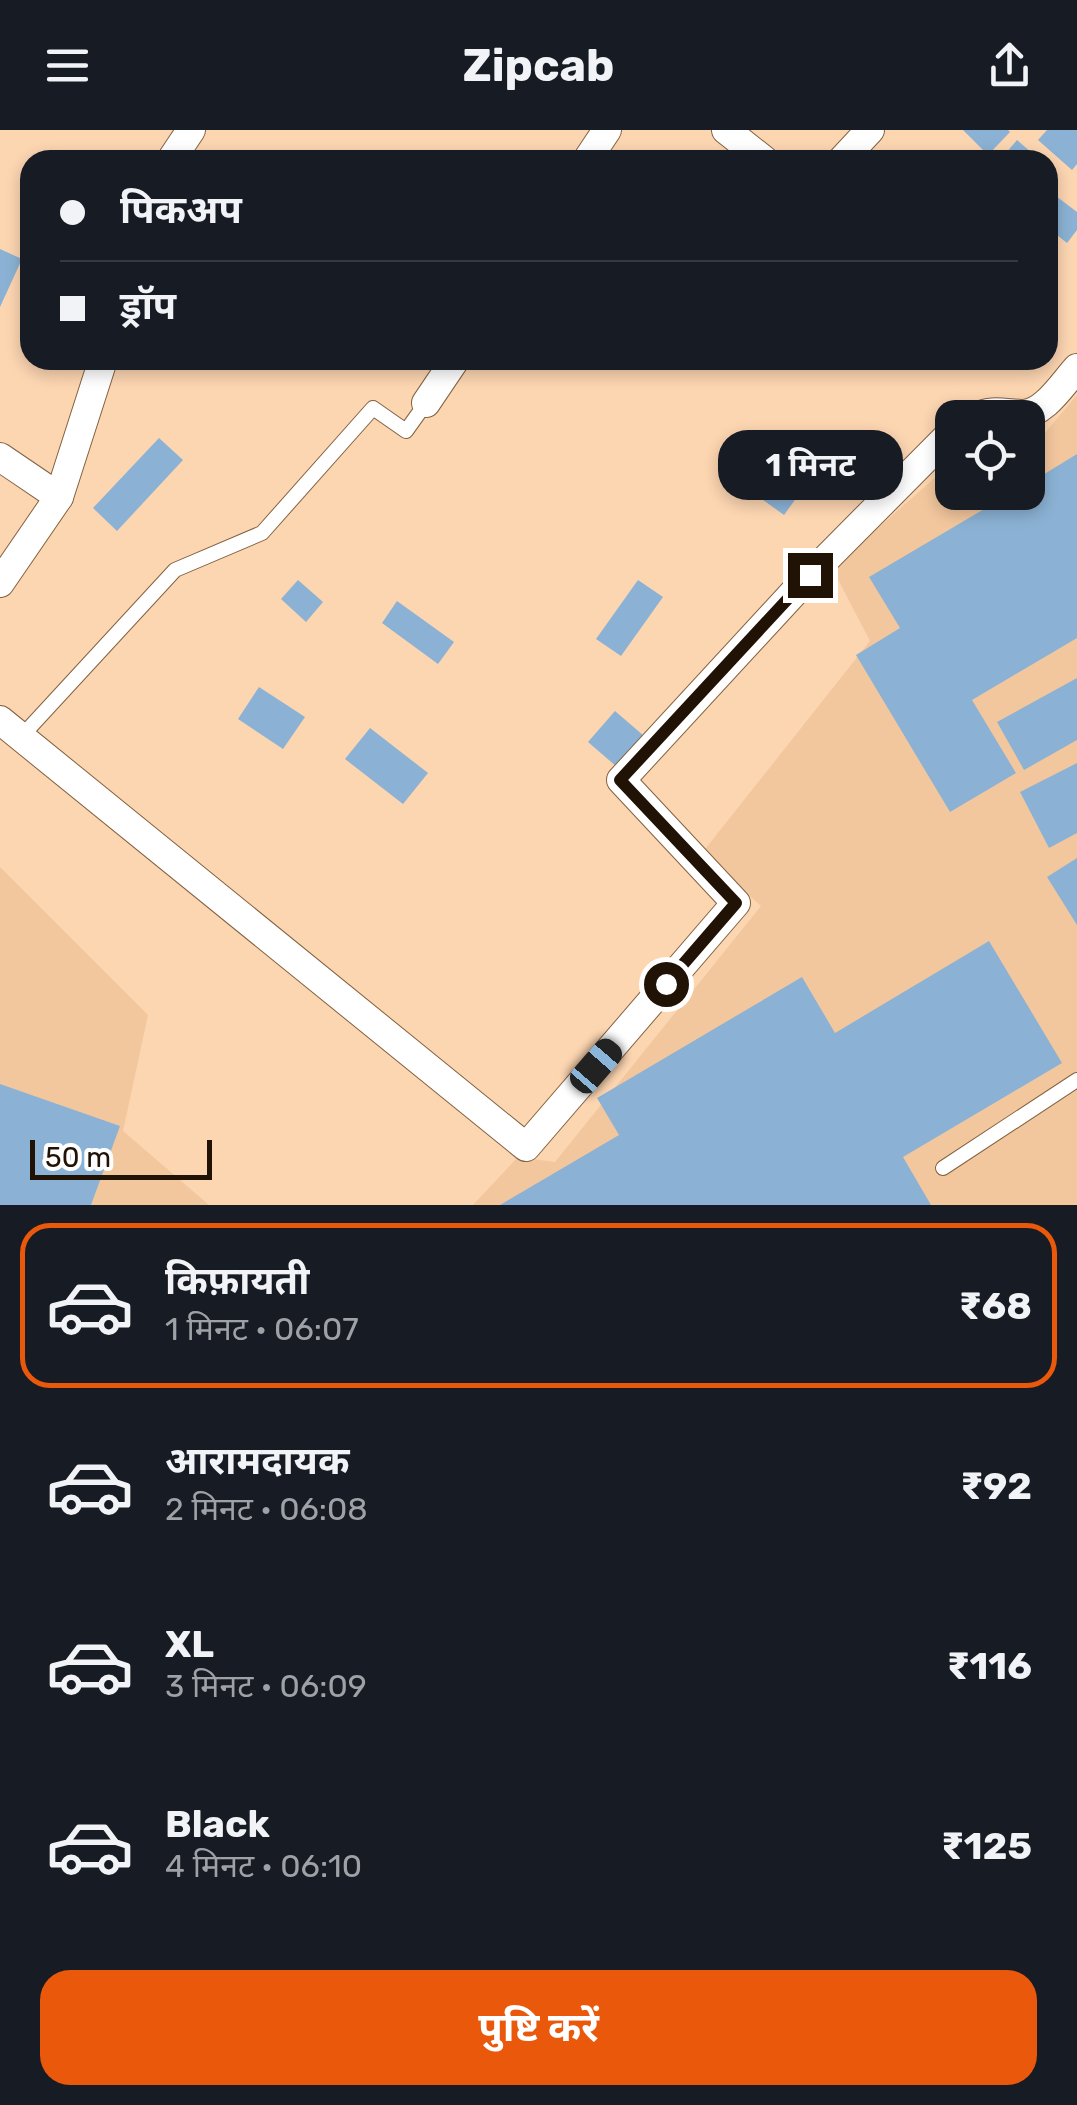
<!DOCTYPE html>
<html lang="hi">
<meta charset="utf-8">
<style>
body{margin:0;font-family:Rubik,"Noto Sans Devanagari",sans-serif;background:#20242c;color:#f1f3f6;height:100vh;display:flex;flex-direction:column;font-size:38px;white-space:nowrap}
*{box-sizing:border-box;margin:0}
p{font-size:32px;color:#9ea1a6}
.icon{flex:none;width:55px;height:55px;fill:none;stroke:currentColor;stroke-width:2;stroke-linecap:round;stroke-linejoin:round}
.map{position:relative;height:1075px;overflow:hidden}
.sheet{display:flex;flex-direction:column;background:#171b24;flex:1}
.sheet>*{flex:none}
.banner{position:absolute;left:20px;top:20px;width:1038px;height:220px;border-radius:30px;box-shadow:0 5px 15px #0003;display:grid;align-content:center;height:220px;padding:0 40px;background:#171b24}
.tools{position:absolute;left:935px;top:270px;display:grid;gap:20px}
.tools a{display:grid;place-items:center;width:110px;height:110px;border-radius:20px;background:#171b24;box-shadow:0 5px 15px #0003;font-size:50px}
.scale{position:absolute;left:30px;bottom:25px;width:182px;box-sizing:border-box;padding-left:10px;border:5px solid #201205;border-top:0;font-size:28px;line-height:35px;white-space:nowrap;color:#201205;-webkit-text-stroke:8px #fefefe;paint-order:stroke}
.end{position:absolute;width:45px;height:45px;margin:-22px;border:12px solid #201205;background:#fff;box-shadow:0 0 0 5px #fff}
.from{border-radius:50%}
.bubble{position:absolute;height:70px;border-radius:30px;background:#171b24;box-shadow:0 5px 15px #0003;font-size:32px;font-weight:700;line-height:70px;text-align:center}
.car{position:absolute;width:30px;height:60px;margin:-30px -15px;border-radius:12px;box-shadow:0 0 8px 2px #0007;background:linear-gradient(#222 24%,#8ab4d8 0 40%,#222 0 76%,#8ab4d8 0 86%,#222 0)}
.banner b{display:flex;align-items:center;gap:35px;height:95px;font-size:38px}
.banner b+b{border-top:2px solid #363941}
.banner i{width:25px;height:25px;background:#f1f3f6}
ul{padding:18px 0 0;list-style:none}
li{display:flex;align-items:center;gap:30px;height:165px;margin:0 20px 15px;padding:0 20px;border:5px solid transparent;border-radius:30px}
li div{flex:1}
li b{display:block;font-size:38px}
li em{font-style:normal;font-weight:700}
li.selected{border-color:#ea580c}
li>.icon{width:90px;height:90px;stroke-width:1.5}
.cta{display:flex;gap:20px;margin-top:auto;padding:20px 40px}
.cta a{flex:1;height:115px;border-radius:30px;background:#ea580c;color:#fff;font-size:40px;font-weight:700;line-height:115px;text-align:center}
header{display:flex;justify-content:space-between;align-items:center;height:130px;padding:0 40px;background:#171b24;font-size:45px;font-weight:700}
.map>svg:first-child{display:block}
.built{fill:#f3c79e}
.building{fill:#8bb2d4}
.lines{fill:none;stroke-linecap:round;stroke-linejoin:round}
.lane-casing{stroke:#836241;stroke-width:16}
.street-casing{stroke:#836241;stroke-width:30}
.lane{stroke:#fff;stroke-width:14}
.street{stroke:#fff;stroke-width:28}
.route{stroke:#201205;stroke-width:12}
</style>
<header><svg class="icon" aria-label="menu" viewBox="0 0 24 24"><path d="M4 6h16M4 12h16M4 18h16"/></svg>Zipcab<svg class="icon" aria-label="share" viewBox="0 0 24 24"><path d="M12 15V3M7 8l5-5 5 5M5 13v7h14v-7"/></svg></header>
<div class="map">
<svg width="1077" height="1075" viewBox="0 0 1077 1075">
<rect width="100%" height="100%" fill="#fcd5b1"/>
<g class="built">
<path d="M1077 265V1075H473L518 1027 555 1032 761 776 702 723 870 511 832 438 952 333V362H1028V304L1038 311Z"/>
<path d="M0 737 148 885 123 1001 209 1075H0Z"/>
</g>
<g class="building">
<path d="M963 0H1008L1010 2 988 25Z"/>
<path d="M1047 0H1077V34L1072 40 1038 10Z"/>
<path d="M1017 10 1040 30H1000Z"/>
<path d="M1048 60 1077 82V100L1067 113 1048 98Z"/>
<path d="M0 119 22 129 0 177Z"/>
<path d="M159 308 183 330 117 401 93 378Z"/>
<path d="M774 317 813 345 784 385 745 357Z"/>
<path d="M1077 324V508L972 570 1016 643 950 682 856 525 900 498 869 447 1013 362H1028V354Z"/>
<path d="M298 450 323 472 306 492 281 469Z"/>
<path d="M638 450 663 467 621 526 596 509Z"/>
<path d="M397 471 454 512 438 534 382 493Z"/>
<path d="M1077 548V610L1024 640 997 592Z"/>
<path d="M259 557 305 587 283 619 238 589Z"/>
<path d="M615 581 644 606 617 637 588 612Z"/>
<path d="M370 598 428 643 403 674 345 629Z"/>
<path d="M1077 633V703L1049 718 1020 662Z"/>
<path d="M1077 728V795L1047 747Z"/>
<path d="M989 811 1062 933 903 1027 931 1075H500L619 1005 597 968 802 847 835 903Z"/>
<path d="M0 954 120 996 91 1075H0Z"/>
</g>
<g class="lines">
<g class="lane-casing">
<g id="lane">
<path d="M21 607 175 440 262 403 373 278 406 301 426 273"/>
<path d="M943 1038 1077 950"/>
</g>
</g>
<g class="street-casing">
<g id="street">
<path d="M726 0 764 30"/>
<path d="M171 30 191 0"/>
<path d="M587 30 607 0"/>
<path d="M842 30 870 0"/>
<path d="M426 273 455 230"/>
<path d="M973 288C992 279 1002 283 1021 284 1044 285 1063 253 1077 238"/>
<path d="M0 327 59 367 0 453"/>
<path d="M59 367 103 230"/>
<path d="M0 590 526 1017 736 773 621 650 810 445 952 302"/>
</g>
</g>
<use href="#lane" class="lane"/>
<use href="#street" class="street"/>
</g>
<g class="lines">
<path class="route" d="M666 854 736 773 620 650 810 445"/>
</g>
</svg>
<div class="tools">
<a><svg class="icon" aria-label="locate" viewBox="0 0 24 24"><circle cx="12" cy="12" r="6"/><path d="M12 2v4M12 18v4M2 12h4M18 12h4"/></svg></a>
</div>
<div class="scale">50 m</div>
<i class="end from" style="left:666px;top:854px"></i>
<i class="end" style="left:810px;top:445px"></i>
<div class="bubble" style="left:718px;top:300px;width:185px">1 मिनट</div>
<i class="car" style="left:596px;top:936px;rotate:41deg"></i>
<div class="banner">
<b><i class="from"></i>पिकअप</b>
<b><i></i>ड्रॉप</b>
</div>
</div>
<section class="sheet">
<ul>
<li class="selected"><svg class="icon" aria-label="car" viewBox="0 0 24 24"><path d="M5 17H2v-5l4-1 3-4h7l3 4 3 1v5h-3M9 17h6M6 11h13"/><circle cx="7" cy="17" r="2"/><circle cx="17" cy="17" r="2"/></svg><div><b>किफ़ायती</b><p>1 मिनट · 06:07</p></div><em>₹68</em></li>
<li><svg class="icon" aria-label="car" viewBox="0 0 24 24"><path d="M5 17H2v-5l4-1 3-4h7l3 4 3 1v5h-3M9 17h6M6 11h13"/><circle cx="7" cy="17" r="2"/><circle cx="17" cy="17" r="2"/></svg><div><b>आरामदायक</b><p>2 मिनट · 06:08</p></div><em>₹92</em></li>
<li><svg class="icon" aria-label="car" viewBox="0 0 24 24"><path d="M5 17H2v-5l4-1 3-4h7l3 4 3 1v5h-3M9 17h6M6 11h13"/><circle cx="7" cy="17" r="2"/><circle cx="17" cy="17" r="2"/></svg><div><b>XL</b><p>3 मिनट · 06:09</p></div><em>₹116</em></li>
<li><svg class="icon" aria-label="car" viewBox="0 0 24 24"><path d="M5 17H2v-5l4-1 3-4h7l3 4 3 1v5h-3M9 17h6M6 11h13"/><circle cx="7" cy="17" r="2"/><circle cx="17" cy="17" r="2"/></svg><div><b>Black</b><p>4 मिनट · 06:10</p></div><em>₹125</em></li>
</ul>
<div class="cta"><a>पुष्टि करें</a></div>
</section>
